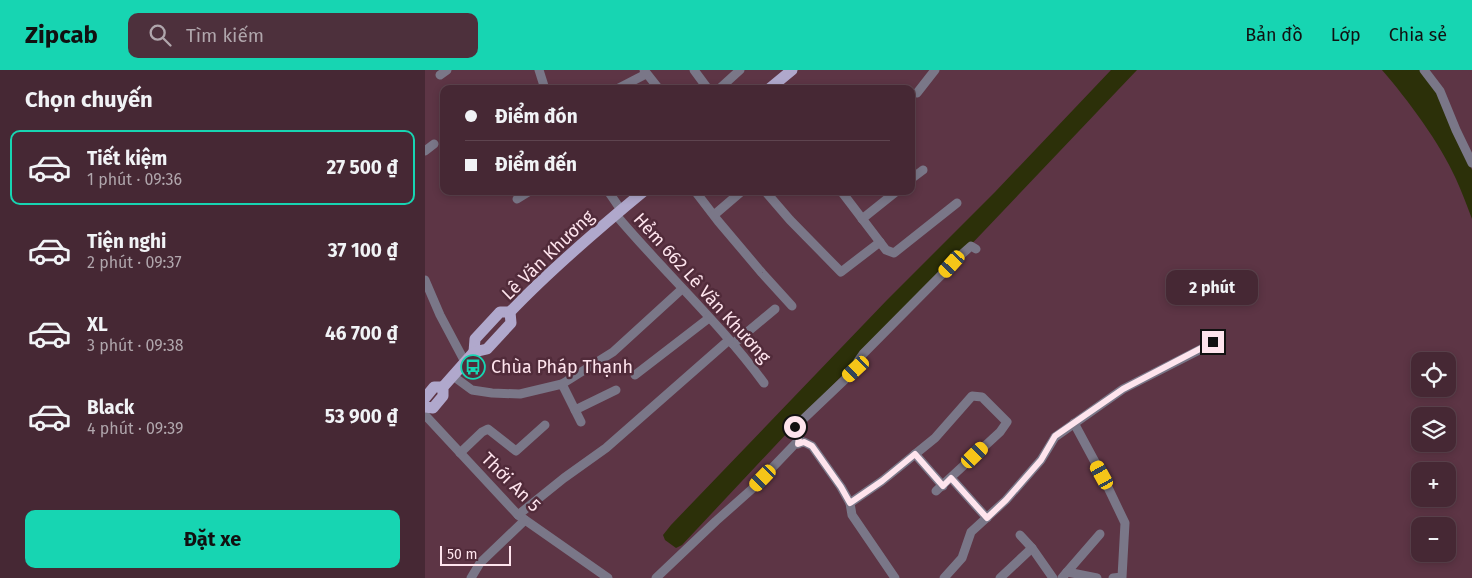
<!DOCTYPE html>
<html lang="vi">
<meta charset="utf-8">
<style>
body{margin:0;font-family:"Fira Sans",sans-serif;background:#4d303c;color:#f1f3f6;height:100vh;display:flex;flex-direction:column;font-size:19px;white-space:nowrap}
*{box-sizing:border-box;margin:0}
p{font-size:16px;color:#b0a6ac}
.icon{flex:none;width:28px;height:28px;fill:none;stroke:currentColor;stroke-width:2;stroke-linecap:round;stroke-linejoin:round}
.map{position:relative;flex:1;overflow:hidden}
.drawer{display:flex;flex-direction:column;background:#462834;width:425px}
.drawer>*{flex:none}
.banner{position:absolute;left:15px;top:15px;width:475px;height:110px;border-radius:10px;box-shadow:0 2px 8px #0003,0 0 0 1px #5e444f;display:grid;align-content:center;height:110px;padding:0 25px;background:#462834}
.tools{position:absolute;left:986px;top:282px;display:grid;gap:10px}
.tools a{display:grid;place-items:center;width:45px;height:45px;border-radius:10px;background:#462834;box-shadow:0 2px 8px #0003,0 0 0 1px #5e444f;font-size:25px}
.scale{position:absolute;left:15px;bottom:12px;width:71px;box-sizing:border-box;padding-left:5px;border:2px solid #fee4ed;border-top:0;font-size:14px;line-height:18px;white-space:nowrap;color:#fee4ed;-webkit-text-stroke:4px #512b3a;paint-order:stroke}
.end{position:absolute;width:22px;height:22px;margin:-11px;border:6px solid #fee4ed;background:#111;box-shadow:0 0 0 2px #111}
.from{border-radius:50%}
.bubble{position:absolute;height:35px;border-radius:10px;background:#462834;box-shadow:0 2px 8px #0003,0 0 0 1px #5e444f;font-size:16px;font-weight:700;line-height:35px;text-align:center}
.car{position:absolute;width:15px;height:30px;margin:-15px -8px;border-radius:6px;box-shadow:0 0 4px 1px #0007;background:linear-gradient(#f5c518 24%,#345 0 40%,#f5c518 0 76%,#345 0 86%,#f5c518 0)}
.banner b{display:flex;align-items:center;gap:18px;height:48px;font-size:19px}
.banner b+b{border-top:1px solid #5e444f}
.banner i{width:12px;height:12px;background:#f1f3f6}
ul{padding:0;list-style:none}
li{display:flex;align-items:center;gap:15px;height:75px;margin:0 10px 8px;padding:0 15px;border:2px solid transparent;border-radius:10px}
li div{flex:1}
li b{display:block;font-size:19px}
li em{font-style:normal;font-weight:700}
li.active{border-color:#17d5b2}
li>.icon{width:45px;height:45px;stroke-width:1.5}
h2{padding:0 25px;font-size:22px;line-height:60px}
.cta{display:flex;gap:10px;margin-top:auto;padding:10px 25px}
.cta a{flex:1;height:58px;border-radius:10px;background:#17d5b2;color:#111;font-size:20px;font-weight:700;line-height:58px;text-align:center}
header{display:flex;align-items:center;gap:30px;box-sizing:border-box;height:70px;padding:0 25px;background:#17d5b2;color:#111}
header strong{font-size:24px}
nav{display:flex;gap:28px;margin-inline-start:auto;font-size:18px}
.search{width:350px;height:45px;background:#4d303c;display:flex;align-items:center;gap:12px;box-sizing:border-box;padding:0 18px;border-radius:10px;color:#b0a6ac;font-size:19px}
main{display:flex;flex:1;min-height:0}
.map>svg:first-child{display:block}
.water{fill:#2c3009}
.lines{fill:none;stroke-linecap:round;stroke-linejoin:round}
.minor{stroke:#7a7788;stroke-width:9}
.major{stroke:#b0a8cc;stroke-width:11}
.route{stroke:#fee4ed;stroke-width:6}
.labels{text-anchor:middle;dominant-baseline:central;stroke-width:5;stroke-linejoin:round;paint-order:stroke}
.street-label{font-size:18px;fill:#fee4ed;stroke:#512b3a}
.poi-label{font-size:18px;fill:#fee4ed;stroke:#512b3a;text-anchor:start}
</style>
<header>
<strong>Zipcab</strong>
<div class="search"><svg class="icon" aria-label="search" viewBox="0 0 24 24"><circle cx="10" cy="10" r="6"/><path d="M15 15l6 6"/></svg>Tìm kiếm</div>
<nav><a>Bản đồ</a><a>Lớp</a><a>Chia sẻ</a></nav>
</header>
<main>
<section class="drawer">
<h2>Chọn chuyến</h2>
<ul>
<li class="active"><svg class="icon" aria-label="car" viewBox="0 0 24 24"><path d="M5 17H2v-5l4-1 3-4h7l3 4 3 1v5h-3M9 17h6M6 11h13"/><circle cx="7" cy="17" r="2"/><circle cx="17" cy="17" r="2"/></svg><div><b>Tiết kiệm</b><p>1 phút · 09:36</p></div><em>27 500 ₫</em></li>
<li><svg class="icon" aria-label="car" viewBox="0 0 24 24"><path d="M5 17H2v-5l4-1 3-4h7l3 4 3 1v5h-3M9 17h6M6 11h13"/><circle cx="7" cy="17" r="2"/><circle cx="17" cy="17" r="2"/></svg><div><b>Tiện nghi</b><p>2 phút · 09:37</p></div><em>37 100 ₫</em></li>
<li><svg class="icon" aria-label="car" viewBox="0 0 24 24"><path d="M5 17H2v-5l4-1 3-4h7l3 4 3 1v5h-3M9 17h6M6 11h13"/><circle cx="7" cy="17" r="2"/><circle cx="17" cy="17" r="2"/></svg><div><b>XL</b><p>3 phút · 09:38</p></div><em>46 700 ₫</em></li>
<li><svg class="icon" aria-label="car" viewBox="0 0 24 24"><path d="M5 17H2v-5l4-1 3-4h7l3 4 3 1v5h-3M9 17h6M6 11h13"/><circle cx="7" cy="17" r="2"/><circle cx="17" cy="17" r="2"/></svg><div><b>Black</b><p>4 phút · 09:39</p></div><em>53 900 ₫</em></li>
</ul>
<div class="cta"><a>Đặt xe</a></div>
</section>
<div class="map">
<svg width="1047" height="508" viewBox="0 0 1047 508">
<rect width="100%" height="100%" fill="#5d3545"/>
<g class="water">
<path d="M686 0H712L520 202 393 330 257 475 251 478 240 470 238 465 246 455 462 230 570 122Z"/>
<path d="M957 0H997L1016 27 1043 92 1047 100V149C1042 136 1037 122 1031 109 1015 73 983 30 957 0Z"/>
</g>
<g class="lines">
<g class="minor">
<path d="M114 0 120 19"/>
<path d="M219 0 234 19"/>
<path d="M269 0 283 19"/>
<path d="M999 0 1015 21 1031 60 1047 93"/>
<path d="M15 5 22 0"/>
<path d="M192 19 221 4"/>
<path d="M294 19 315 0"/>
<path d="M492 23 510 0"/>
<path d="M0 81 9 74"/>
<path d="M486 109 498 100"/>
<path d="M183 121 196 140"/>
<path d="M270 121 293 151 337 203 367 236"/>
<path d="M340 121 365 150 416 202 455 172"/>
<path d="M416 121 461 180 469 183 532 133"/>
<path d="M92 129 105 121"/>
<path d="M191 145C239 202 295 253 339 313"/>
<path d="M289 145 317 121"/>
<path d="M437 149 472 121"/>
<path d="M0 210 15 245 40 292"/>
<path d="M308 274 350 239"/>
<path d="M210 305 284 248"/>
<path d="M28 306 47 320 67 323 95 324 137 314 156 352"/>
<path d="M137 314 188 282 257 219"/>
<path d="M150 340 191 320"/>
<path d="M0 345 93 445 183 508"/>
<path d="M649 353 677 405 700 453 697 507 688 508"/>
<path d="M373 374 374 367 370 357 431 299 433 291 438 284 537 184 546 176 551 179"/>
<path d="M35 383 57 362 63 359 91 381 120 355"/>
<path d="M490 384 518 416"/>
<path d="M526 408 562 448"/>
<path d="M425 433 457 411 510 368 547 326 557 327 582 352 575 362 511 421"/>
<path d="M93 445 139 408 181 378 304 270"/>
<path d="M595 465 607 478 628 508"/>
<path d="M642 502 675 464"/>
<path d="M46 508 55 493 100 450"/>
<path d="M231 508 291 451 327 419 370 374 379 372 387 376 416 417 425 433 427 445 470 508"/>
<path d="M519 508 537 488 546 462 581 430 616 390 630 367 698 319 788 273"/>
<path d="M575 508 607 478"/>
<path d="M637 508 642 502 672 508"/>
</g>
<g class="major">
<path d="M344 19 367 0"/>
<path d="M49 282 50 269 75 242H85"/>
<path d="M0 328 9 317H18"/>
<path d="M0 337 8 338 18 326V317L49 282 62 279 86 253 85 242C126 199 173 159 219 121"/>
</g>
</g>
<g class="lines">
<path class="route" d="M370 357 374 366 373 374 379 372 387 376 416 417 425 433 457 411 490 384 518 416 526 408 562 448 581 430 616 390 630 366 698 319 788 272"/>
</g>
<defs>
<g id="bus-ring" transform="scale(1.25)"><circle r="9.5" fill="#512b3a" stroke="#17d5b2" stroke-width="1.5"/><path d="M-5-6H5V4H4V6H2V4H-2V6H-4V4H-5ZM-3.5-4V0h7V-4ZM-3.5 1.2v1.5H-2V1.2ZM2 1.2v1.5H3.5V1.2Z" fill="#17d5b2"/></g>
</defs>
<g fill-rule="evenodd">
<use href="#bus-ring" x="48" y="297"/>
</g>
<g class="labels">
<g class="street-label">
<text transform="translate(123 185) rotate(-44)">Lê Văn Khương</text>
<text transform="translate(277 218) rotate(48)">Hẻm 662 Lê Văn Khương</text>
<text transform="translate(86 412) rotate(45)">Thới An 5</text>
</g>
<g class="poi-label">
<text x="66" y="297">Chùa Pháp Thạnh</text>
</g>
</g>
</svg>
<div class="tools">
<a><svg class="icon" aria-label="locate" viewBox="0 0 24 24"><circle cx="12" cy="12" r="6"/><path d="M12 2v4M12 18v4M2 12h4M18 12h4"/></svg></a>
<a><svg class="icon" aria-label="layers" viewBox="0 0 24 24"><path d="M12 4l9 5-9 5-9-5zM3 14l9 5 9-5"/></svg></a>
<a>+</a>
<a>−</a>
</div>
<div class="scale">50 m</div>
<i class="end from" style="left:370px;top:357px"></i>
<i class="end" style="left:788px;top:272px"></i>
<div class="bubble" style="left:741px;top:200px;width:92px">2 phút</div>
<i class="car" style="left:527px;top:194px;rotate:222deg"></i>
<i class="car" style="left:431px;top:299px;rotate:227deg"></i>
<i class="car" style="left:550px;top:385px;rotate:46deg"></i>
<i class="car" style="left:677px;top:405px;rotate:331deg"></i>
<i class="car" style="left:338px;top:408px;rotate:224deg"></i>
<div class="banner">
<b><i class="from"></i>Điểm đón</b>
<b><i></i>Điểm đến</b>
</div>
</div>
</main>
